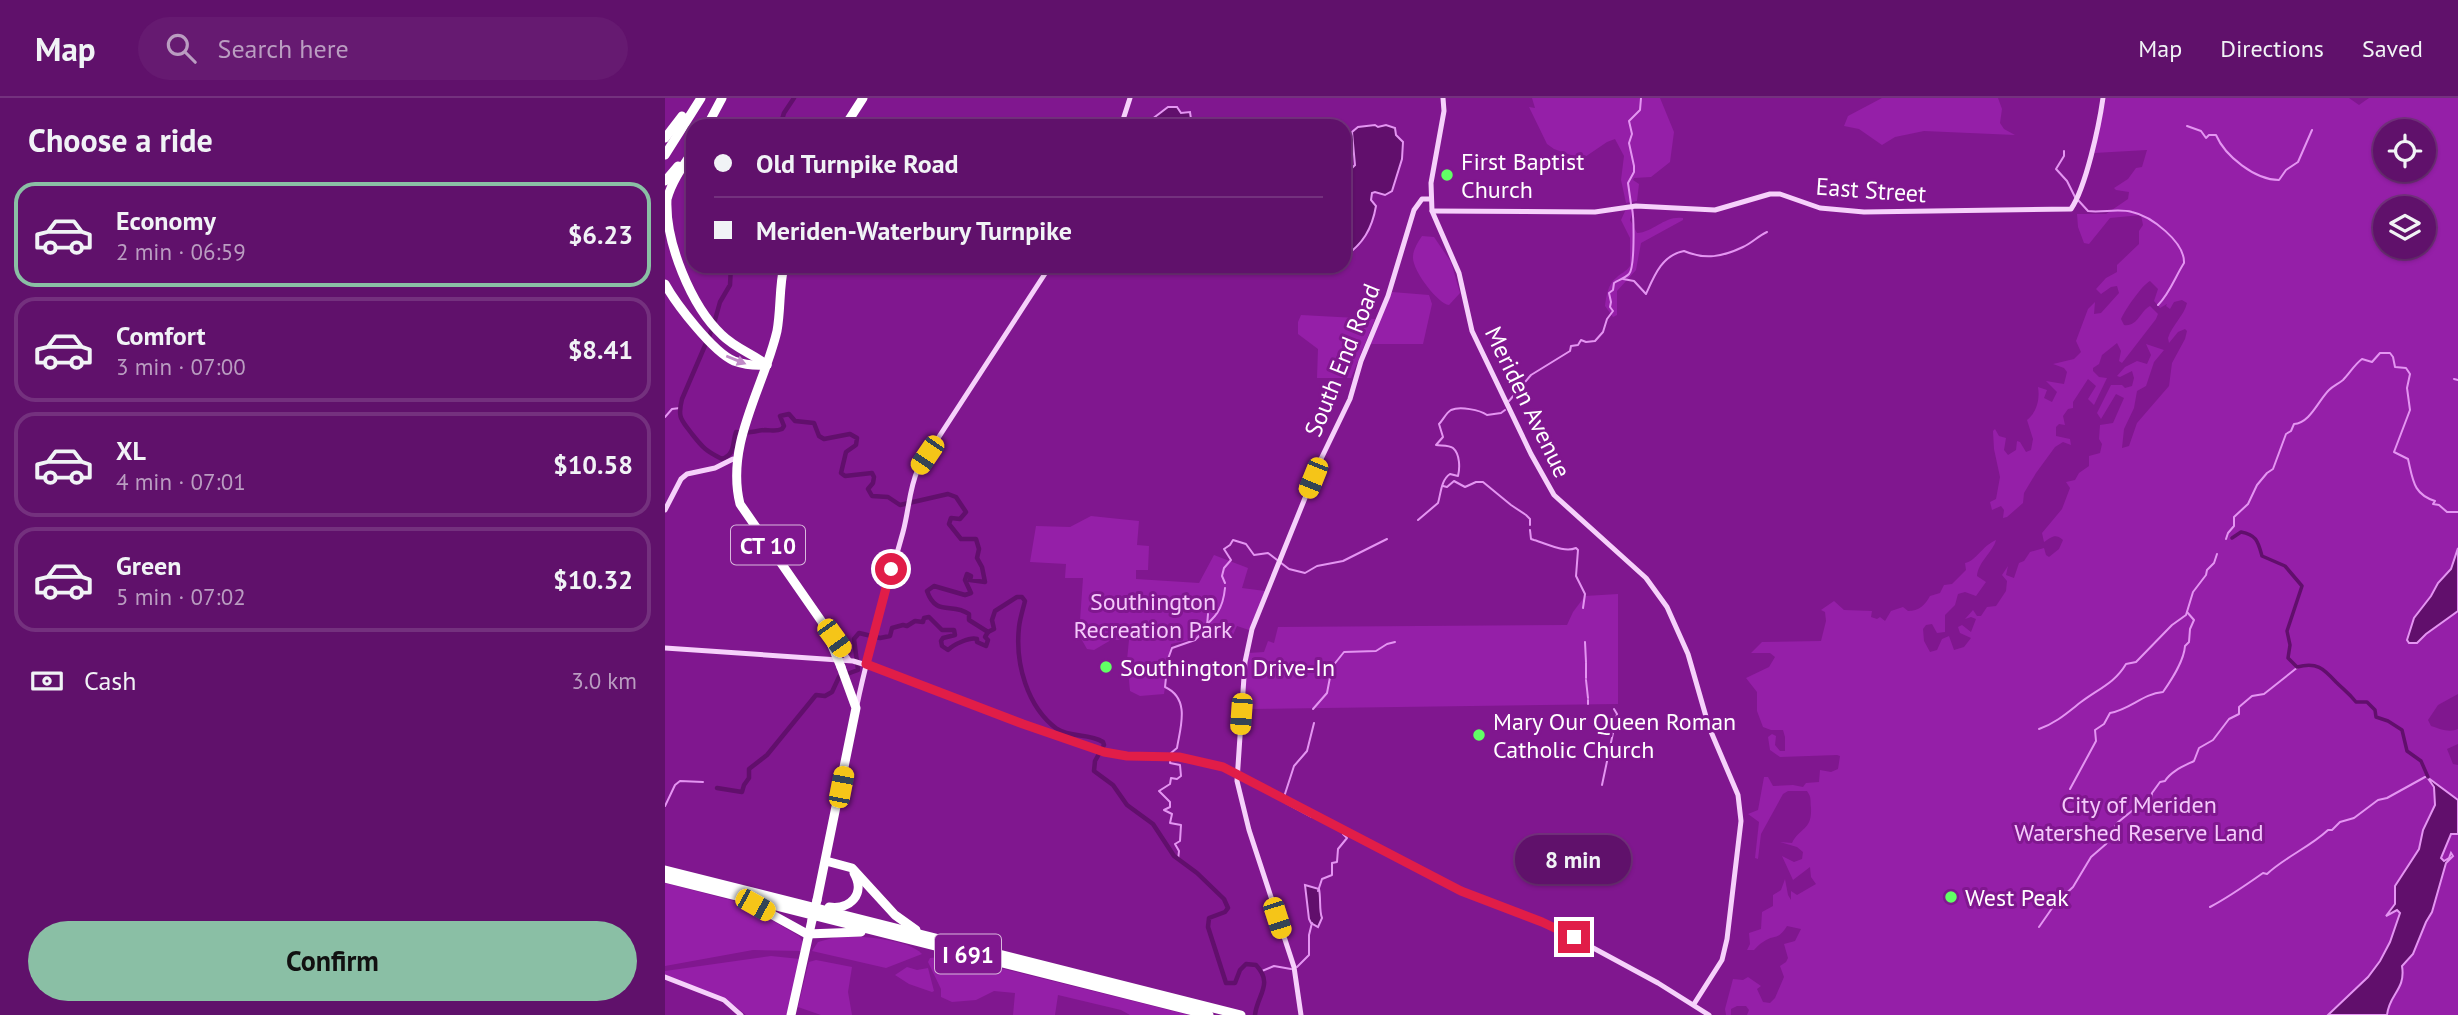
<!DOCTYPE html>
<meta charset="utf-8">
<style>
body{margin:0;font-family:"PT Sans",sans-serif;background:#661a71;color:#f1f3f6;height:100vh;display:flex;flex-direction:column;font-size:26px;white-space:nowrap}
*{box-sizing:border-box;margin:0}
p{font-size:23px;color:#ba9dc1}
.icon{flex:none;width:38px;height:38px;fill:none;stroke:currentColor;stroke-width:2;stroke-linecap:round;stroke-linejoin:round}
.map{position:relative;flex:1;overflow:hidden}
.drawer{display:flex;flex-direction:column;background:#60116b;width:665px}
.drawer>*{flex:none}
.guide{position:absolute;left:21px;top:21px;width:665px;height:154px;border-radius:21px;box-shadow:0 2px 5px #0004,0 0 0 2px #74317e;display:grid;align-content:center;height:154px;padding:0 28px;background:#60116b}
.fabs{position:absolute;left:1708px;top:21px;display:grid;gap:14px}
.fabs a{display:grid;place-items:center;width:63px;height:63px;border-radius:50%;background:#60116b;box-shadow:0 2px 5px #0004,0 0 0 2px #74317e;font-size:35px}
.end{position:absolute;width:32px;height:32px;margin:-16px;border:9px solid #e11d48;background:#fff;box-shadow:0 0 0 4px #fff}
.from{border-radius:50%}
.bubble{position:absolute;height:49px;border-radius:24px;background:#60116b;box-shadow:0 2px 5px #0004,0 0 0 2px #74317e;font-size:23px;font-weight:600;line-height:49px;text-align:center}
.car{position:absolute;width:21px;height:42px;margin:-21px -10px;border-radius:9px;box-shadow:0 0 5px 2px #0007;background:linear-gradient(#f5c518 24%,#345 0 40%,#f5c518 0 76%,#345 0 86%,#f5c518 0)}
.guide b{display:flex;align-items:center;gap:24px;height:66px;font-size:26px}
.guide b+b{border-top:2px solid #74317e}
.guide i{width:18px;height:18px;background:#f1f3f6}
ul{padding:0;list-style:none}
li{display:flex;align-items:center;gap:21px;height:105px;margin:0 14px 10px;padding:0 14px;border:4px solid #74317e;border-radius:21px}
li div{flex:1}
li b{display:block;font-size:26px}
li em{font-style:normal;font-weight:600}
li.current{border-color:#8abfa5}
li>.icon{width:63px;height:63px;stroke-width:1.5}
h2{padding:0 28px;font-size:32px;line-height:84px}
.pay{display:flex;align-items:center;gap:18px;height:77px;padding:0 28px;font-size:26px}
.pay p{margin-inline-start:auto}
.primary-button{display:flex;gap:14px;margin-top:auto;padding:14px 28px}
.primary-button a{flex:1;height:80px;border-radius:42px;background:#8abfa5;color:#111;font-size:28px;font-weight:600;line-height:80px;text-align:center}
header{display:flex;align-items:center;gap:42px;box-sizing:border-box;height:98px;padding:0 35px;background:#60116b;border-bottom:2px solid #74317e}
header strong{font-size:33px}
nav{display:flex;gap:38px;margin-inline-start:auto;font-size:24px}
.search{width:490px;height:63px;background:#661a71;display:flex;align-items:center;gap:18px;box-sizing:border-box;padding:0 24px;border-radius:38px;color:#ba9dc1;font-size:26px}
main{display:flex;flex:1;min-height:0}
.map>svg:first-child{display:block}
.green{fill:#951fa8;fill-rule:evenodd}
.water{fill:#610f6c;stroke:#e495f2;stroke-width:2}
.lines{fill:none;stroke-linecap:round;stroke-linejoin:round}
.stream{stroke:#e495f2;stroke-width:2}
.canal{stroke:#610f6c;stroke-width:3.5}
.river{stroke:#610f6c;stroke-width:4.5}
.secondary{stroke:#f6d1fb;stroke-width:5}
.highway{stroke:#fff;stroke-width:9}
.highway-bridge{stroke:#fff;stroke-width:9}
.oneway{fill:#c08bc7}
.route{stroke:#e11d48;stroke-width:9}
.poi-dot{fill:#61ff65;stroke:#80178f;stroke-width:2.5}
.labels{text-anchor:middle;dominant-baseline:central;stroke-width:6;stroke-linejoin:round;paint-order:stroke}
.shield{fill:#80178f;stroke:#d9b9dd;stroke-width:2}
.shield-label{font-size:23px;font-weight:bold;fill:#fff}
.poi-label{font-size:24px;fill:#fff;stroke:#80178f;text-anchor:start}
.street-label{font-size:24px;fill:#fff;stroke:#80178f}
.park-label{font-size:24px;fill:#f4c9fb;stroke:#80178f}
</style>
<header>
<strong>Map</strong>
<div class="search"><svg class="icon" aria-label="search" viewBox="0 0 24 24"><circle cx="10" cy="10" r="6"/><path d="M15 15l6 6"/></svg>Search here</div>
<nav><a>Map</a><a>Directions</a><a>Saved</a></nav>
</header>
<main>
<section class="drawer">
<h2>Choose a ride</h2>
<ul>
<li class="current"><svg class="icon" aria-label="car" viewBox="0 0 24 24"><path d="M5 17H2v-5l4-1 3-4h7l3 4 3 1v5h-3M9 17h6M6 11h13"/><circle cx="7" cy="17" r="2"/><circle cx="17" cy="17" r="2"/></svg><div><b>Economy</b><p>2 min · 06:59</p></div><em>$6.23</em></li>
<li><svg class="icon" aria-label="car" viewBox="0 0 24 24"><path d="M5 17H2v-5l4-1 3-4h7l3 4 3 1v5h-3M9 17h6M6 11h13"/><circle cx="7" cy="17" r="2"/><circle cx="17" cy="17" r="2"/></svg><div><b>Comfort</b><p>3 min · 07:00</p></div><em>$8.41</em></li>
<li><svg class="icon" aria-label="car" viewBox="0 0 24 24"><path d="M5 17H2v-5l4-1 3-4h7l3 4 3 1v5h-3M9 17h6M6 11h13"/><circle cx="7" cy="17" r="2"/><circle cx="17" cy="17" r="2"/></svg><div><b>XL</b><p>4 min · 07:01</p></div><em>$10.58</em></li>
<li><svg class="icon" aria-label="car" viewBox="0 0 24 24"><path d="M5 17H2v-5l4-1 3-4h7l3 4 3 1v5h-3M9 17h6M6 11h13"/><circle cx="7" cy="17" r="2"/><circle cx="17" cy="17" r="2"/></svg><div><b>Green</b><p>5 min · 07:02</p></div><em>$10.32</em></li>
</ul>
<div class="pay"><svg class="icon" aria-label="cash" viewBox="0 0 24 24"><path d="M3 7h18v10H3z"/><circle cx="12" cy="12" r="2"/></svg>Cash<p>3.0 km</p></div>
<div class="primary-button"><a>Confirm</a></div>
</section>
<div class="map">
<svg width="1793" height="917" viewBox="0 0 1793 917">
<rect width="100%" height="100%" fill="#80178f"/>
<g class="green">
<path d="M867 0H995L1009 34 1005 64 986 79 969 80 968 82 974 86 972 103 961 105 956 82 959 58 950 41 942 44 917 61 889 51 882 46 864 9 870 10Z"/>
<path d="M1217 0H1333L1337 11 1335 25 1339 31 1350 37 1259 33 1230 39 1217 47 1194 31 1179 28 1183 18Z"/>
<path d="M1441 0H1684L1694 7 1704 0H1793V596L1773 607 1763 622 1766 628C1775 631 1784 635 1793 631V646L1782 651 1788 666 1793 667V917H1082L1084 912 1081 908H1072L1066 911V917H1061L1060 911 1068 881 1078 882 1083 879 1096 888 1092 891 1098 904 1105 905 1110 900 1119 879 1115 868 1121 864 1123 860 1119 846 1130 843 1136 831 1122 828C1113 843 1109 836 1098 844 1094 846 1092 849 1089 852H1082L1085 846 1084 835 1096 831 1097 814 1108 808V797L1116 792 1120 781 1123 797 1126 802V793L1132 797 1151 786 1146 779 1145 769 1128 782 1117 758 1129 764 1137 761 1138 754 1132 749 1115 744 1127 745C1135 729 1147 733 1146 710 1145 702 1147 700 1142 693H1123L1118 696 1096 736 1093 761 1090 760 1094 724 1083 716 1093 712 1099 679H1103L1108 688 1128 687 1138 689 1141 685 1154 684 1155 672 1166 674 1173 671 1175 658 1172 657 1115 659 1105 652 1103 639 1107 636 1111 638 1110 647 1115 653H1120V639L1118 632H1106L1098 629 1092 613V594L1081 580 1104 569 1110 559 1105 555H1086L1097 544 1156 543 1161 523 1160 514 1156 512 1169 503 1179 512 1207 513 1206 519 1212 521 1215 519 1220 523 1226 513 1238 509 1243 513C1254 513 1260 507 1265 498L1275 495 1279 487 1287 486 1301 472 1300 465C1311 463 1317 448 1331 442 1328 454 1313 464 1312 478L1321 484 1311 498 1300 494 1293 496 1290 507 1280 517V534L1272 535 1267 526 1261 527 1258 531 1259 543 1265 554 1272 552 1277 541 1284 538 1289 552 1299 549 1306 540 1295 535 1293 529 1297 527 1306 534 1311 521 1306 519 1300 521 1308 512 1312 518H1316L1322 509 1331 508 1341 493 1342 483 1337 477 1343 468 1341 477 1349 480 1354 465 1359 463 1365 454 1379 450 1381 457 1384 459 1394 451 1398 442C1390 435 1387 439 1379 444L1377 435 1397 411 1405 390 1401 384 1410 382 1414 375 1424 368V358L1435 355 1437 346 1434 341 1435 327 1448 325 1459 300 1451 296 1436 321 1432 315 1446 287H1457L1460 290 1467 288 1469 280 1467 273 1455 279 1452 278 1460 269 1472 263 1482 266 1486 257 1481 246 1499 252 1489 264 1481 288 1472 293 1469 310 1459 331 1457 350 1464 348 1472 325 1504 288 1507 265 1520 241 1522 233 1520 231 1513 234 1504 245 1503 240C1507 227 1519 218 1522 205L1517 202 1509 204 1505 211 1501 208 1502 206 1495 210 1489 203 1493 191 1485 183C1477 187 1460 212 1456 221L1459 227C1473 229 1475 213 1485 208L1493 216 1491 221 1457 265 1454 263 1456 253 1452 245 1437 257 1434 266 1428 270V273L1434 279 1442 280 1429 307 1423 301 1431 288 1423 281 1408 304V310L1403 311 1398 318 1400 327 1394 326 1391 329V338L1405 341 1406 347 1398 344 1390 349 1371 375 1359 395 1358 405 1342 419 1338 420 1339 412 1336 408 1327 412 1325 404 1331 401 1335 379 1329 351 1328 333 1330 331 1334 338 1341 340 1339 352 1343 357 1351 352 1352 343 1355 344 1361 354 1366 352 1368 341 1362 322C1372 314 1375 301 1373 289L1382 292 1379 300 1387 304 1392 294 1381 283 1399 286 1402 274 1399 270 1388 266 1409 261 1416 254 1411 243 1423 211 1430 204 1429 216 1436 215 1454 195 1452 188 1446 189 1436 196 1431 191 1441 180 1452 174V167L1474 146V133L1478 127 1476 117 1445 120 1424 146 1419 145 1413 129 1412 116H1441L1463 101 1464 94 1451 92 1449 90 1463 81 1471 70 1477 69 1482 52 1429 55ZM1720 33H1759V72H1720ZM1720 110H1759V149H1720Z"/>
<path d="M969 110 965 122 972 135C989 134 1000 117 1018 120V122L976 145 971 172 952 193V217L948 219 940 208C941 199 943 186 951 180 956 175 961 174 965 168V140L956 122 961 111Z"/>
<path d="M757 138 769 139 786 164 795 195 784 207C773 206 747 172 748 159 748 152 753 144 757 138Z"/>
<path d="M727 194 764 197 767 206 758 246H704Z"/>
<path d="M636 217 710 221 686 280H652L653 251 633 236V224Z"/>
<path d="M426 418 474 423 472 447 484 448 483 472H471V481L534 485 549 457 583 470 577 490 600 493 584 532 572 528 567 539 534 540 506 546 499 596 475 598 465 593 462 562 464 542H446L429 552 422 551 414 537 418 480H400L401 466 365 464 371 428 405 429Z"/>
<path d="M953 496V606L579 611 583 555 599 554 603 543 609 545 613 529 902 527 908 514 920 498Z"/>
<path d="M0 785 77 805 134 838 138 844 136 853 88 852 0 868Z"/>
<path d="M175 838C196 838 243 841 257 856L221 870 147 853 153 844Z"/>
<path d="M106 858 135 861 123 917H81C58 896 28 888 0 877V873Z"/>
<path d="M274 859 284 864 295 860 524 917H465L456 912 393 897 390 917H348L350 895 329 893 311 902 287 904 276 899V891L263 864 265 860Z"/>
<path d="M151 862 187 869 183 894 187 917H156L133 909 143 867 144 864Z"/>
<path d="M242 869 252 872 263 870 269 893 267 894 244 886 230 877Z"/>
</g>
<g class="water">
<path d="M503 9H512L516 15 525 14 526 21H521L520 23 524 28H478Z"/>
<path d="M710 27 713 29 721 27 730 30 731 37 738 44 737 61 727 93 720 97 710 94 707 95 706 102 711 108C707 131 698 146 679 159V71L685 72 690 67 687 34 693 29Z"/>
<path d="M1793 450V513L1761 536 1752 545H1744L1742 542 1749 520 1766 498 1773 485 1786 471Z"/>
<path d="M1762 679 1793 702V736H1786L1776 760 1779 763 1784 760 1786 755 1788 758 1781 765 1767 814 1761 824 1748 856 1737 868C1741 892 1724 896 1722 917H1663L1703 879 1715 863 1725 844 1735 815 1732 812 1721 818 1730 806V788L1754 751 1758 732 1770 707 1769 689Z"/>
<path d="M640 787 654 791C656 800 654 813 657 820L653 829 646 825 644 821Z"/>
</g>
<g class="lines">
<g class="stream">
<path d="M1522 28 1536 33 1541 40 1544 37H1551C1560 58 1590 82 1614 82L1621 72 1633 64 1647 32"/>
<path d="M1399 53V58L1391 71 1402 83 1410 99"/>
<path d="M1413 102 1423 113C1437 115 1453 110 1467 114 1486 118 1520 144 1519 165 1510 179 1505 195 1493 207"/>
<path d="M966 106 963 85 969 74V68L964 45 967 36 964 23 975 12 976 0"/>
<path d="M958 181 969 183 981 196C989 178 997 157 1019 153 1040 162 1057 159 1078 149 1087 145 1093 138 1102 134"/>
<path d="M1789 281 1793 282"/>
<path d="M844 303 866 277 905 253 906 248 913 247 916 242 921 244 930 243 938 234 942 221 948 213 945 209 946 204 944 195 948 192 949 185C954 182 960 180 964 176 970 170 969 120 967 110"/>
<path d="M0 319 7 311 15 310"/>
<path d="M778 388 782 389 789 383 800 389 811 384H818L846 407 861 417 865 421V427"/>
<path d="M753 422 773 405C776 395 776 382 785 376L793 378C795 370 795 356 788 350 784 347 775 348 771 347L778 339 774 326C778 322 781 315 786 312 795 308 815 312 822 317L836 315 840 312"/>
<path d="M865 432 866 441 869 442C883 446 899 455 911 450L913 452 911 478 920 496 918 510"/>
<path d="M1561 441 1563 435 1569 428V419L1583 406 1592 387 1602 375 1608 371 1621 336 1626 333 1629 326C1645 325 1653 303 1664 292 1668 288 1673 286 1678 282 1685 275 1689 267 1697 261L1707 264 1715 255H1725L1728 259 1730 269 1741 270 1745 276 1742 290 1745 312 1729 354 1743 361C1748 382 1748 396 1770 403L1768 406 1774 407 1782 414H1793"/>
<path d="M560 485 557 478 559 470 566 462 559 451 565 447 568 442 581 446 589 457 603 455 624 471 640 475 652 468 678 463 722 441"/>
<path d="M542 528 543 516"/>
<path d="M534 533C550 520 558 512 560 490"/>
<path d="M920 544 921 564"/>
<path d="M921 580V565"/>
<path d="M921 582 923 600"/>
<path d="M923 606V602"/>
<path d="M648 611 662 595 667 569 679 554 711 553 722 546 730 544"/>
<path d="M1374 631C1391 625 1402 615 1416 604 1433 591 1450 585 1461 566L1471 564 1507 527 1521 517 1528 494 1541 477 1542 472 1549 465 1552 456"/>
<path d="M937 687 952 616 949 611"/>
<path d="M1405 691 1431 643 1430 632 1439 626 1445 615C1466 611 1477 596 1498 594 1507 581 1519 563 1520 548L1524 544 1525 531 1529 522 1522 514"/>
<path d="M619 699 629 668 642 653 649 625"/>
<path d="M621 705 647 719"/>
<path d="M0 708 10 687 15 683 38 684"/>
<path d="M513 762 514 753 510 746 515 743 516 727 505 725 507 716 499 712 505 709V704L494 693 505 686 506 680 512 681 516 678 515 667 505 665 506 655 512 650C515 630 526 601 500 589L503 561 507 550 530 542 534 538"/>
<path d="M653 793 657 781 667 777V765L672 764 673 751 682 740 678 736"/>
<path d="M1545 809C1564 799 1581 787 1598 775L1602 776C1620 759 1645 749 1663 732H1667L1675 724 1689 720 1713 702 1722 700 1760 679H1763"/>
<path d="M1374 829 1390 806 1408 789 1426 759 1441 746 1452 725 1473 708 1486 703 1487 695 1495 684 1500 683C1506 673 1519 668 1529 663L1534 650 1548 642 1564 621 1574 616V609L1587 598 1599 596 1633 569"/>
<path d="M632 869 644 857V837L647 825"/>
<path d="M597 873 609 868 626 871"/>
</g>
<path class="canal" d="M1567 440 1576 434C1592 437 1593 444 1597 458L1620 468 1637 488 1622 533 1625 547 1623 560 1632 569C1652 564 1658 570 1671 584 1679 592 1683 594 1691 604H1702L1710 612 1711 619 1723 623 1737 632 1742 653 1756 663 1763 679"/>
<g class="river">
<path d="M115 28 119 15 129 0"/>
<path d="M66 168 65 187 55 204 48 229 17 301C12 321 17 322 27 336 38 350 41 353 57 361 71 356 67 344 71 334 84 336 88 333 100 332 107 332 110 334 117 331L119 328 115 318 124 316 130 323 149 325 154 338 159 341 185 336 192 340 191 347 181 354 176 375 180 378 207 375 209 379 208 385 203 391 207 398 223 399 235 407 283 396 291 399 301 414 295 421 286 420 284 426 296 441H311L314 451 312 460 317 469 320 484 305 482 306 478 302 476 300 482 306 495 300 497 269 488 262 493C271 519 287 504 304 516V522L323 534 329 531 327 522 330 513 352 499H357L360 503C358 511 355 520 354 529 350 565 362 609 392 631 406 640 424 635 438 644L439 647 430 663 429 673 448 687 462 707 488 726 509 758 532 775 559 801 563 810 560 814 544 820 543 829 561 885H570L575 872 581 866 591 867C609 886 592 897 590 917"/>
<path d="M182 576 193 572 189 541 194 535 215 540 225 538 227 530 238 527 242 528 250 523 258 524 259 520 264 519 277 532H289L290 537 278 540 276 543 277 548 283 552C289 546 305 539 312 541V544L321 548 323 542 320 539 323 534"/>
<path d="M52 690 77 694 79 687 84 680V671L102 657 151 597 160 598 167 594 174 579 177 578"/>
</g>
<g class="secondary">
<path d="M778 0 779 13 766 85 767 113 794 175 807 233 866 356 889 397 981 480 1002 509 1023 556 1044 629 1073 697 1076 723 1062 841 1057 862 1029 906"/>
<path d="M456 28 465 0"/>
<path d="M767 113 930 114 971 108 1050 112 1105 96H1115L1155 110 1199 114 1406 111C1421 89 1434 28 1438 0"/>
<path d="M0 412 16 381 22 376 50 370 68 361 71 363"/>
<path d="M165 535 184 562"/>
<path d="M0 550 188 563 218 572 358 627 434 653 462 658 518 659 558 669 796 793 895 832 993 885 1044 917"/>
<path d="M192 607C204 548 222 492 238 434 244 412 244 391 253 371L385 168"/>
<path d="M0 879 59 902 76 917"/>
<path d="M636 917 629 869 584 732 572 683 580 564 587 531 655 363 685 301 696 263 723 198 749 112 757 101H765"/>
</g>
<g class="highway">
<path d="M42 28 57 0"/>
<path d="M180 28 198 0"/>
<path d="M0 40 17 18"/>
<path d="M28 53C18 68 7 83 2 101 0 144 26 208 57 237 70 250 88 256 102 267"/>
<path d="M0 57 36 0"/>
<path d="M0 83 13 68"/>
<path d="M119 168C114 189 116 211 112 233 99 289 60 346 75 406L157 524 171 557"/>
<path d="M0 186C11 206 48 254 69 263 80 267 91 268 102 267"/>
<path d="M161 763 187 770 230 817 251 832"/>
<path d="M0 772 576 917"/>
<path d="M0 780 544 917"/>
<path d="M152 802 191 610 176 569"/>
<path d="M86 805 142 836 196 834"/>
<path d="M164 809C185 812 201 796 189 775"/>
<path d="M126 917 147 822"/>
</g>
<g class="highway-bridge">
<path d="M171 557 176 569"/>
<path d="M147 822 152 802"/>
</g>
</g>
<defs><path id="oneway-solid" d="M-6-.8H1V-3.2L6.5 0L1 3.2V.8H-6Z" transform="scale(1.75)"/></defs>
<use class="oneway" href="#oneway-solid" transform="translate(71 262) rotate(22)"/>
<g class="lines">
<path class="route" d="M226 471 201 566 358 626 439 654 462 658 514 659 558 669 796 793 877 824 909 839"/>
</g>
<g class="poi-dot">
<circle cx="782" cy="77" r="7"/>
<circle cx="441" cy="569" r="7"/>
<circle cx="814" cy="637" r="7"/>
<circle cx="1286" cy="799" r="7"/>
</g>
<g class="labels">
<g class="shield">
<rect x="66" y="427.5" width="74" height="39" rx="5"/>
<rect x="270" y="836.5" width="66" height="39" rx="5"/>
</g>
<g class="shield-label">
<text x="103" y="447">CT 10</text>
<text x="303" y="856">I 691</text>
</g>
<g class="poi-label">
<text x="796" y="63">First Baptist<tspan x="796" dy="28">Church</tspan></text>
<text x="455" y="569">Southington Drive-In</text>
<text x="828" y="623">Mary Our Queen Roman<tspan x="828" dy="28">Catholic Church</tspan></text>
<text x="1300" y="799">West Peak</text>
</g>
<g class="street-label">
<text transform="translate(1206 92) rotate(4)">East Street</text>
<text transform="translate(677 262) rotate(-68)">South End Road</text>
<text transform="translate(863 304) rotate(64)">Meriden Avenue</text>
</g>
<g class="park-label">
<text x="488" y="503">Southington<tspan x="488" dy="28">Recreation Park</tspan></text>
<text x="1474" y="706">City of Meriden<tspan x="1474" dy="28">Watershed Reserve Land</tspan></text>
</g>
</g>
</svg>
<div class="fabs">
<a><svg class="icon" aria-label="locate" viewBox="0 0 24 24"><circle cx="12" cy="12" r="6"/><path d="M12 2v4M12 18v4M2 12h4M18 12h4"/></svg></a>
<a><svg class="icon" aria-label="layers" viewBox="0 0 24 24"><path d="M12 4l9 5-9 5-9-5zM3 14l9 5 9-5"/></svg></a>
</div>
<i class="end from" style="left:226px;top:471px"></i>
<i class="end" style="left:909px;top:839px"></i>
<div class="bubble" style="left:850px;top:737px;width:116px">8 min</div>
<i class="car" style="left:262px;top:357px;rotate:214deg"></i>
<i class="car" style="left:648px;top:380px;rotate:202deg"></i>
<i class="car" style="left:169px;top:540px;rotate:144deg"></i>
<i class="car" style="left:576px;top:616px;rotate:184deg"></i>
<i class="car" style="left:176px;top:689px;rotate:11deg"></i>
<i class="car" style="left:90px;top:807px;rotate:119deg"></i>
<i class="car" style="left:612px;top:820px;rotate:162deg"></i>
<div class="guide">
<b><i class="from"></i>Old Turnpike Road</b>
<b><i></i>Meriden-Waterbury Turnpike</b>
</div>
</div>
</main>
